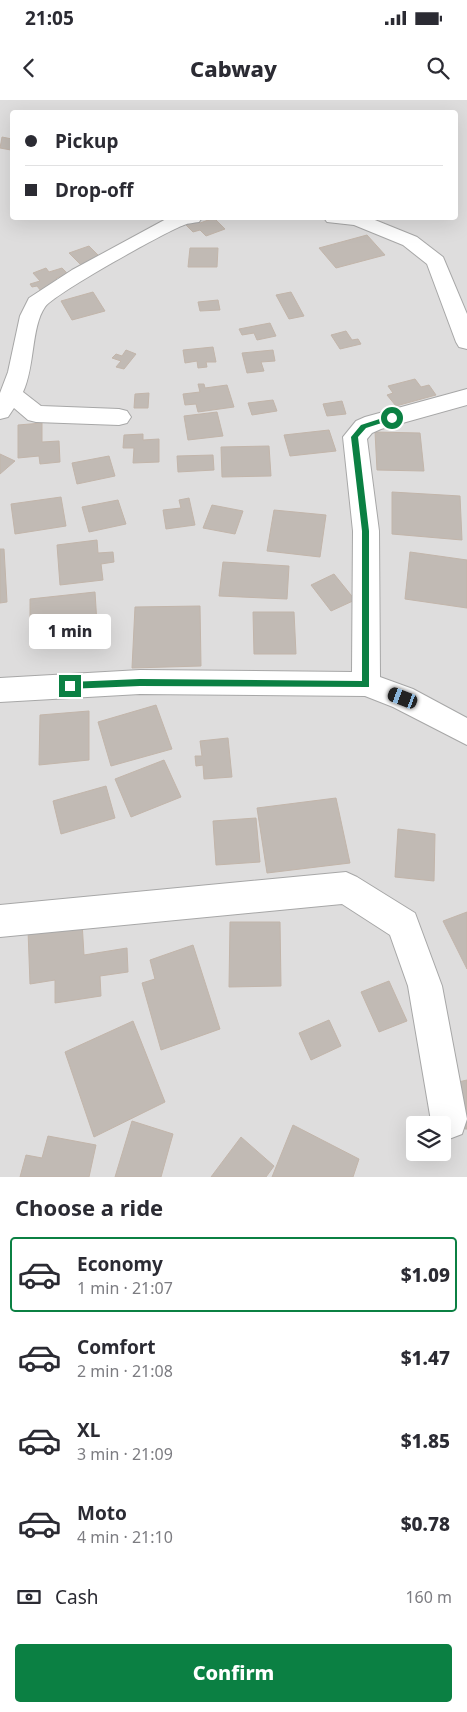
<!DOCTYPE html>
<meta charset="utf-8">
<style>
body{margin:0;font-family:"Noto Sans",sans-serif;background:#f2f2f3;color:#2b2b33;height:100vh;display:flex;flex-direction:column;font-size:19px;white-space:nowrap}
*{box-sizing:border-box;margin:0}
p{font-size:16px;color:#7c7c81}
.icon{flex:none;width:28px;height:28px;fill:none;stroke:currentColor;stroke-width:2;stroke-linecap:round;stroke-linejoin:round}
.map{position:relative;height:1077px;overflow:hidden}
.details{display:flex;flex-direction:column;background:#fff;flex:1}
.details>*{flex:none}
.banner{position:absolute;left:10px;top:10px;width:448px;height:110px;border-radius:5px;box-shadow:0 5px 20px #0002;display:grid;align-content:center;height:110px;padding:0 15px;background:#fff}
.buttons{position:absolute;left:406px;top:1016px;display:grid;gap:10px}
.buttons a{display:grid;place-items:center;width:45px;height:45px;border-radius:5px;background:#fff;box-shadow:0 5px 20px #0002;font-size:25px}
.end{position:absolute;width:22px;height:22px;margin:-11px;border:6px solid #0b8043;background:#fff;box-shadow:0 0 0 2px #fff}
.from{border-radius:50%}
.bubble{position:absolute;height:35px;border-radius:5px;background:#fff;box-shadow:0 5px 20px #0002;font-size:16px;font-weight:800;line-height:35px;text-align:center}
.car{position:absolute;width:15px;height:30px;margin:-15px -8px;border-radius:6px;box-shadow:0 0 4px 1px #0007;background:linear-gradient(#222 24%,#8ab4d8 0 40%,#222 0 76%,#8ab4d8 0 86%,#222 0)}
.banner b{display:flex;align-items:center;gap:18px;height:48px;font-size:19px}
.banner b+b{border-top:1px solid #e1e1e2}
.banner i{width:12px;height:12px;background:#2b2b33}
ul{padding:0;list-style:none}
li{display:flex;align-items:center;gap:15px;height:75px;margin:0 10px 8px;padding:0 5px;border:2px solid transparent;border-radius:5px}
li div{flex:1}
li b{display:block;font-size:19px}
li em{font-style:normal;font-weight:800}
li.active{border-color:#0b8043}
li>.icon{width:45px;height:45px;stroke-width:1.5}
h2{padding:0 15px;font-size:22px;line-height:60px}
.pay{display:flex;align-items:center;gap:12px;height:55px;padding:0 15px;font-size:19px}
.pay p{margin-inline-start:auto}
.primary-button{display:flex;gap:10px;margin-top:auto;padding:10px 15px}
.primary-button a{flex:1;height:58px;border-radius:5px;background:#0b8043;color:#fff;font-size:20px;font-weight:800;line-height:58px;text-align:center}
.status{display:flex;justify-content:space-between;align-items:center;height:35px;padding:0 25px;background:#fff;direction:ltr}
.status svg{height:14px;fill:currentColor}
header{display:flex;justify-content:space-between;align-items:center;height:65px;padding:0 15px;background:#fff;font-size:22px;font-weight:800}
.map>svg:first-child{display:block}
.residential{fill:#dedddd;fill-rule:evenodd}
.building{fill:#c1bab4;stroke:#c2b5aa}
.lines{fill:none;stroke-linecap:round;stroke-linejoin:round}
.street-casing{stroke:#a7a7a7;stroke-width:2}
.street{fill:#fff;fill-rule:evenodd}
.route{fill:#0b8043}
</style>
<div class="status"><b>21:05</b><svg viewBox="0 0 49 12"><path d="M0 12V9h3v3zM5 12V6h3v6zM10 12V3h3v9zM15 12V0h3v12zM26 1h20v11H26zM47 4h2v5h-2z"/></svg></div>
<header><svg class="icon" aria-label="back" viewBox="0 0 24 24"><path d="M15 5l-7 7 7 7"/></svg>Cabway<svg class="icon" aria-label="search" viewBox="0 0 24 24"><circle cx="10" cy="10" r="6"/><path d="M15 15l6 6"/></svg></header>
<div class="map">
<svg width="467" height="1077" viewBox="0 0 467 1077">
<rect width="100%" height="100%" fill="#f0eee7"/>
<path class="residential" d="M0 0H467V1077H0ZM12 12H455V118H12ZM415 1025H442V1052H415Z"/>
<g class="building">
<path d="M2 37 12 39 11 50 0 48Z"/>
<path d="M214 118 225 129 206 136 200 130 193 132 184 123 196 119 200 123Z"/>
<path d="M367 135 385 155 336 168 319 148Z"/>
<path d="M89 146 104 161 84 168 69 153Z"/>
<path d="M190 148H218L217 167H188Z"/>
<path d="M46 168 49 172 62 168 68 174 56 178 60 184 41 191 37 186 32 187 30 184 40 181 33 173Z"/>
<path d="M93 192 105 211 72 220 61 201Z"/>
<path d="M291 192 304 216 289 219 276 195Z"/>
<path d="M218 200 220 210 200 211 198 202Z"/>
<path d="M270 223 276 236 257 240 254 233 242 235 239 229Z"/>
<path d="M346 231 352 240 358 239 361 244 340 249 331 235Z"/>
<path d="M213 247 216 262H206L207 267 198 268 197 261 185 263 183 250Z"/>
<path d="M126 250 136 254 124 269 116 267 121 261 112 258 116 254 122 256Z"/>
<path d="M273 250 275 261 261 262 264 271 247 273 242 253Z"/>
<path d="M415 279 421 287 429 285 436 295 396 306 387 295 393 293 388 286Z"/>
<path d="M198 284H204L205 288 227 285 234 307 198 312 196 304 185 305 183 294 200 292Z"/>
<path d="M149 293 148 308H134L135 294Z"/>
<path d="M273 300 277 311 252 315 248 303Z"/>
<path d="M342 301 346 314 327 316 323 304Z"/>
<path d="M217 312 223 336 188 340 184 316Z"/>
<path d="M42 323V342L59 341 60 362 40 364 39 356 18 358V325Z"/>
<path d="M329 330 336 351 290 356 284 335Z"/>
<path d="M375 332 420 333 424 371 377 370Z"/>
<path d="M143 334V340L159 339V362L133 363 134 348H123L124 335Z"/>
<path d="M269 346 271 376 222 377 221 347Z"/>
<path d="M0 354 15 361 0 374Z"/>
<path d="M213 355 214 370 178 372 177 356Z"/>
<path d="M109 356 115 376 77 384 72 363Z"/>
<path d="M392 392 460 396 462 440 392 434Z"/>
<path d="M61 397 66 426 15 434 11 404Z"/>
<path d="M189 398 195 425 166 429 163 410 181 408 179 400Z"/>
<path d="M118 400 126 424 89 432 82 407Z"/>
<path d="M212 405 243 411 235 434 203 428Z"/>
<path d="M274 410 326 415 320 457 267 451Z"/>
<path d="M97 440 98 453 113 452 114 462 101 464 103 480 60 485 57 445Z"/>
<path d="M0 449H4L7 502 0 503Z"/>
<path d="M410 452 467 460V508L405 499Z"/>
<path d="M223 462 289 466 287 499 219 496Z"/>
<path d="M334 474 355 500 331 511 311 485Z"/>
<path d="M95 492 98 540 30 547V499Z"/>
<path d="M200 506 201 566 132 568 135 507Z"/>
<path d="M253 512H294L296 554H254Z"/>
<path d="M156 605 172 649 111 666 98 622Z"/>
<path d="M89 611V660L39 665 40 615Z"/>
<path d="M228 638 232 677 204 679 203 665 196 666 195 656H202L200 641Z"/>
<path d="M164 660 181 697 131 717 115 679Z"/>
<path d="M106 686 115 718 61 734 53 701Z"/>
<path d="M336 698 350 763 267 773 257 708Z"/>
<path d="M256 718 260 762 216 765 213 721Z"/>
<path d="M398 729 435 734 434 781 395 777Z"/>
<path d="M467 812V869L443 821Z"/>
<path d="M82 822 84 855 127 848 128 872 100 876 101 896 55 903V880L30 884 28 830Z"/>
<path d="M230 822H280L281 886 229 887Z"/>
<path d="M193 845 220 929 161 950 142 883 155 879 150 860Z"/>
<path d="M389 881 407 921 379 932 361 892Z"/>
<path d="M329 920 341 946 311 960 299 933Z"/>
<path d="M133 921 165 1002 94 1037 65 952Z"/>
<path d="M467 980V1029H465L454 983Z"/>
<path d="M132 1021 173 1034 161 1077H115Z"/>
<path d="M293 1025 359 1059 353 1077H272Z"/>
<path d="M48 1036 96 1045 89 1077H20L26 1055 42 1058Z"/>
<path d="M241 1037 274 1066 266 1077H211Z"/>
</g>
<g class="lines">
<g class="street-casing">
<g id="street">
<path d="M168 118H202L199 122C194 123 188 123 184 125 165 132 54 194 45 207 31 227 35 267 23 292L41 306 119 309 127 311 131 317 127 323 119 325 36 322 28 320 14 308 8 317 0 319V293L8 272 20 216 29 198 72 170Z"/>
<path d="M324 118H370L417 137 443 157 467 214V249L459 247 456 242 427 164 403 145 354 125 327 122Z"/>
<path d="M467 289V305L381 329 372 333 367 339 379 431 380 577 413 589 467 618V645L393 607 365 596 140 594 0 602V578L140 570 352 572 353 431 343 337 356 321 365 317Z"/>
<path d="M346 772 357 777 415 813 442 886 467 1019 462 1034 449 1039 442 1037V1025H432L431 1021 408 886 390 835 342 804 0 837V805Z"/>
</g>
</g>
<use href="#street" class="street"/>
</g>
<path class="route" d="M392 315 394 316V319L366 328 358 337 369 431V587L140 586 67 589V583L70 582 140 579 362 581V431L351 337 361 325Z"/>
</svg>
<div class="buttons">
<a><svg class="icon" aria-label="layers" viewBox="0 0 24 24"><path d="M12 4l9 5-9 5-9-5zM3 14l9 5 9-5"/></svg></a>
</div>
<i class="end from" style="left:392px;top:318px"></i>
<i class="end" style="left:70px;top:586px"></i>
<div class="bubble" style="left:29px;top:514px;width:82px">1 min</div>
<i class="car" style="left:403px;top:598px;rotate:291deg"></i>
<div class="banner">
<b><i class="from"></i>Pickup</b>
<b><i></i>Drop-off</b>
</div>
</div>
<section class="details">
<h2>Choose a ride</h2>
<ul>
<li class="active"><svg class="icon" aria-label="car" viewBox="0 0 24 24"><path d="M5 17H2v-5l4-1 3-4h7l3 4 3 1v5h-3M9 17h6M6 11h13"/><circle cx="7" cy="17" r="2"/><circle cx="17" cy="17" r="2"/></svg><div><b>Economy</b><p>1 min · 21:07</p></div><em>$1.09</em></li>
<li><svg class="icon" aria-label="car" viewBox="0 0 24 24"><path d="M5 17H2v-5l4-1 3-4h7l3 4 3 1v5h-3M9 17h6M6 11h13"/><circle cx="7" cy="17" r="2"/><circle cx="17" cy="17" r="2"/></svg><div><b>Comfort</b><p>2 min · 21:08</p></div><em>$1.47</em></li>
<li><svg class="icon" aria-label="car" viewBox="0 0 24 24"><path d="M5 17H2v-5l4-1 3-4h7l3 4 3 1v5h-3M9 17h6M6 11h13"/><circle cx="7" cy="17" r="2"/><circle cx="17" cy="17" r="2"/></svg><div><b>XL</b><p>3 min · 21:09</p></div><em>$1.85</em></li>
<li><svg class="icon" aria-label="car" viewBox="0 0 24 24"><path d="M5 17H2v-5l4-1 3-4h7l3 4 3 1v5h-3M9 17h6M6 11h13"/><circle cx="7" cy="17" r="2"/><circle cx="17" cy="17" r="2"/></svg><div><b>Moto</b><p>4 min · 21:10</p></div><em>$0.78</em></li>
</ul>
<div class="pay"><svg class="icon" aria-label="cash" viewBox="0 0 24 24"><path d="M3 7h18v10H3z"/><circle cx="12" cy="12" r="2"/></svg>Cash<p>160 m</p></div>
<div class="primary-button"><a>Confirm</a></div>
</section>
